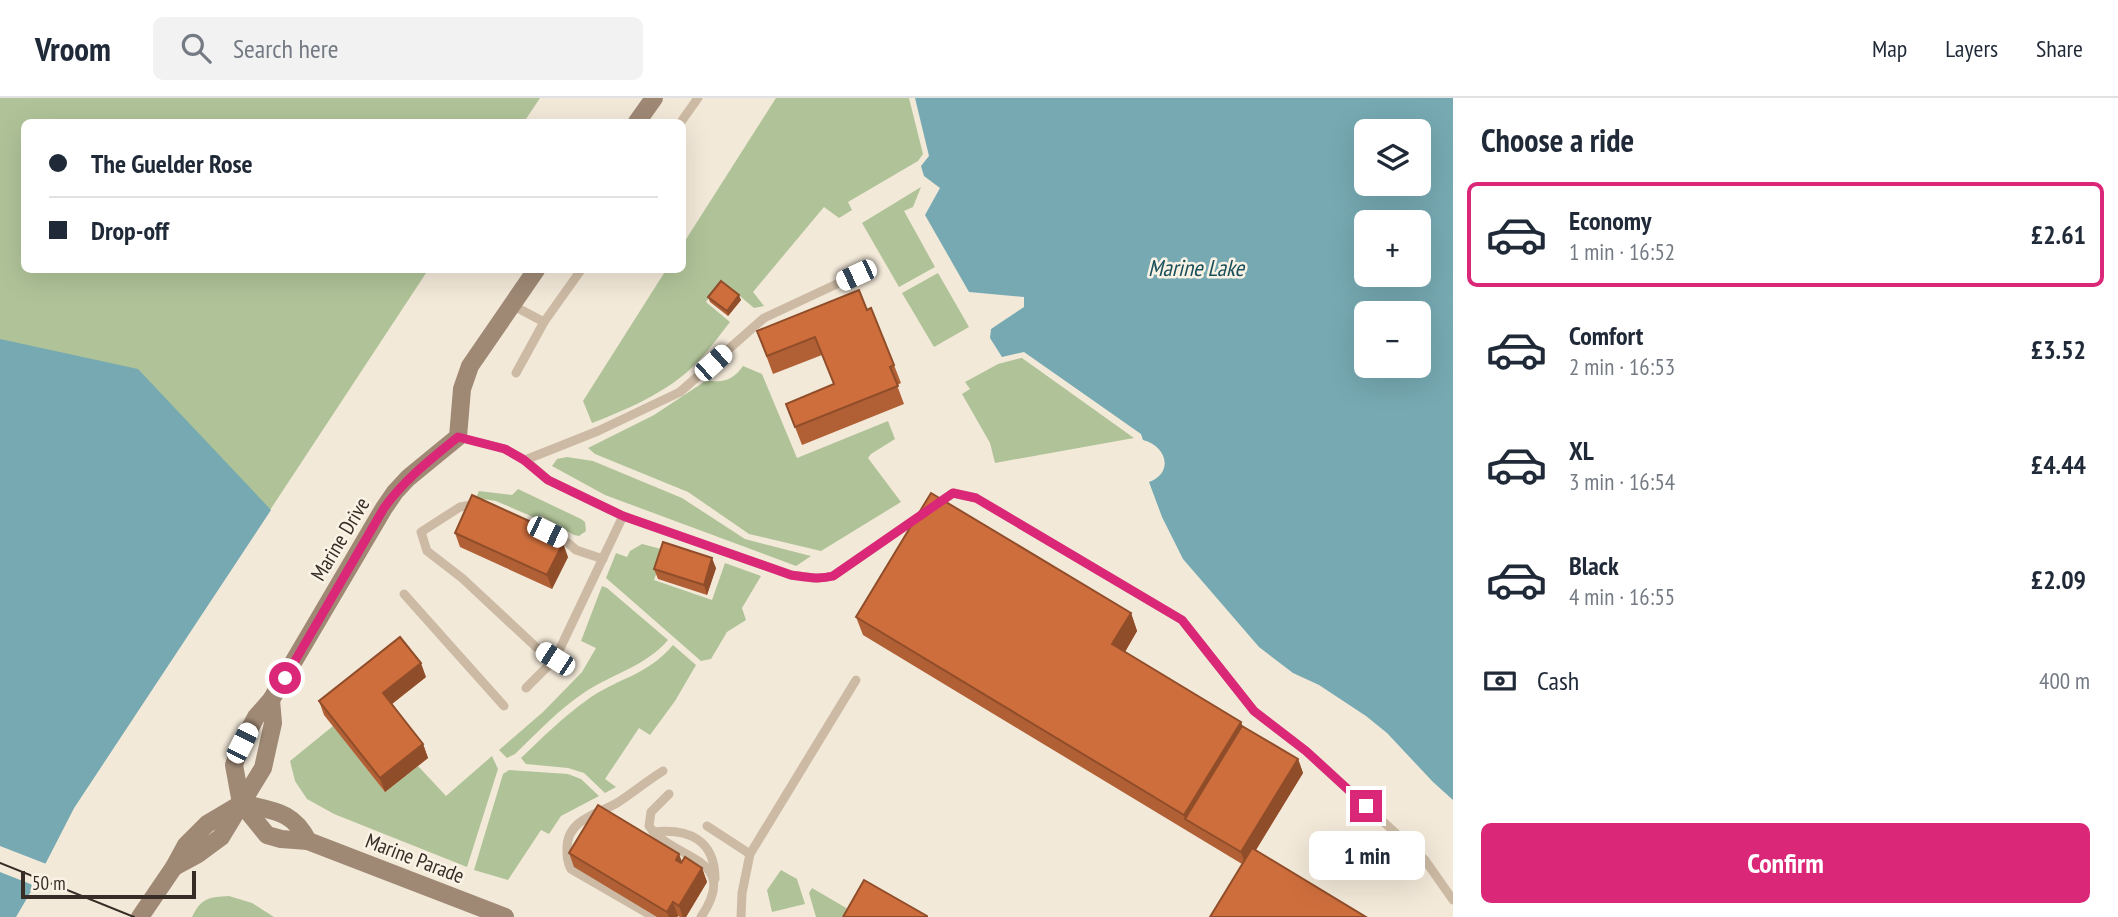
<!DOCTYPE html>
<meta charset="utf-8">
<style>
body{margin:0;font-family:"PT Sans Narrow",sans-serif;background:#f2f2f3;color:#1f2937;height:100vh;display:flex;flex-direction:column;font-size:26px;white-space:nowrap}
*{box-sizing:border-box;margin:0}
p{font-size:23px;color:#747a83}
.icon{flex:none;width:38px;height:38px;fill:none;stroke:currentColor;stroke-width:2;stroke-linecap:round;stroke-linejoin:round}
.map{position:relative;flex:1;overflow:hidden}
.drawer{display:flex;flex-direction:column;background:#fff;width:665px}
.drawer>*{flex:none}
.guide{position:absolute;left:21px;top:21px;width:665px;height:154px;border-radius:10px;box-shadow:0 7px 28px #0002;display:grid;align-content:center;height:154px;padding:0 28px;background:#fff}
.controls{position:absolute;left:1354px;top:21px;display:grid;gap:14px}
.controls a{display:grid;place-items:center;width:77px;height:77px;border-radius:10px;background:#fff;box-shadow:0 7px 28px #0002;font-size:35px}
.scale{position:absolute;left:21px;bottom:18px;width:175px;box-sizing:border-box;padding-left:7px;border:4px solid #372d26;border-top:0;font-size:19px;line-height:24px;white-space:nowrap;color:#372d26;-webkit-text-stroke:5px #faf3e5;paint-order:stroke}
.end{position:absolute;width:32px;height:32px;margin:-16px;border:9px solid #db2777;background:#fff;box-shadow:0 0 0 4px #fff}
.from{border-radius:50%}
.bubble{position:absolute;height:49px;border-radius:10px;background:#fff;box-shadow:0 7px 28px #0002;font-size:23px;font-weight:600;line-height:49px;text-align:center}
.car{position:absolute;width:21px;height:42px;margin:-21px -10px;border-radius:9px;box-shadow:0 0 5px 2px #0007;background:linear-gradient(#fff 24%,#345 0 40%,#fff 0 76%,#345 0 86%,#fff 0)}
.guide b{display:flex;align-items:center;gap:24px;height:66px;font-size:26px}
.guide b+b{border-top:2px solid #e0e1e3}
.guide i{width:18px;height:18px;background:#1f2937}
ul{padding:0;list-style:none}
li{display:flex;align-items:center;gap:21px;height:105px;margin:0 14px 10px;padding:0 14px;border:4px solid transparent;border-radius:10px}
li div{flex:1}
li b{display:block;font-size:26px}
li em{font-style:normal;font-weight:600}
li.active{border-color:#db2777}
li>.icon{width:63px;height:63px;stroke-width:1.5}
h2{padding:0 28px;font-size:32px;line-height:84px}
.pay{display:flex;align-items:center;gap:18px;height:77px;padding:0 28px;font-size:26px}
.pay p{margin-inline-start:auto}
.action{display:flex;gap:14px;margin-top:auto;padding:14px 28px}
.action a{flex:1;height:80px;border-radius:10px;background:#db2777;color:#fff;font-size:28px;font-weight:600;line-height:80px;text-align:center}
header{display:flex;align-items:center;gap:42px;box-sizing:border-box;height:98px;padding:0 35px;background:#fff;border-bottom:2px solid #e0e1e3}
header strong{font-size:33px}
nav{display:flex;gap:38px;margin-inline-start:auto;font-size:24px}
.search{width:490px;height:63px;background:#f2f2f3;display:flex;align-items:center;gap:18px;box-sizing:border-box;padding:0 24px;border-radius:10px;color:#747a83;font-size:26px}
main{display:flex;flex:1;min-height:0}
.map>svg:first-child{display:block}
.green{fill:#b0c398}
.water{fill:#76a9b2;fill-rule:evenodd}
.pier{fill:#f3e9d9}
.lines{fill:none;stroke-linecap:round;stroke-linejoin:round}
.lane{stroke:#ccbaa4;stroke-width:9}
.secondary{stroke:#9f8975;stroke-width:18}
.tram{stroke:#372d26;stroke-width:2}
.wall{fill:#b15f34}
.shaded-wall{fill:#904d2a}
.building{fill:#ce6e3c;stroke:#904d2a;stroke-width:2}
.route{stroke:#db2777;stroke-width:9}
.labels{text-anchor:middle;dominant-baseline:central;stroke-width:5;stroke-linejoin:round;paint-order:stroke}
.street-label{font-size:21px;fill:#372d26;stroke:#faf3e5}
.water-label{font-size:23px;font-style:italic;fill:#19505b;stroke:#faf3e5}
</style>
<header>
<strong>Vroom</strong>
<div class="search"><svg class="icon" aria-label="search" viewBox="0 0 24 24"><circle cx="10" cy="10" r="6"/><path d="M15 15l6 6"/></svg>Search here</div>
<nav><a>Map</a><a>Layers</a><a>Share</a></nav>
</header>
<main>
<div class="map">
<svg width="1453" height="819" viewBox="0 0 1453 819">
<rect width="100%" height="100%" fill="#f3e9d9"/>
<g class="green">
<path d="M0 0H540L524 24H24V172H428L74 710 46 764 0 746Z"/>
<path d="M776 0H909L923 56 918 63 848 104 852 112 839 120 824 109 753 194 764 208 754 210 722 183 706 204 730 224C721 235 713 247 703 258 675 291 631 310 592 325L583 303 666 172H682L683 146Z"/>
<path d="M921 89 913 109 904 113 935 169 899 189 862 125Z"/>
<path d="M938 175 969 229 934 249 902 195Z"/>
<path d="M1021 260H1022L1134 340 995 365 990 345 962 296 970 291 965 284 998 266Z"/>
<path d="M743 268 762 276 797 360 888 323 895 341 871 356 868 360 901 404 821 453 749 436 688 394 595 356 588 350 654 317 707 282C723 286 734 281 743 268Z"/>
<path d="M567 359 593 363 682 400 745 441 811 458 796 468 605 397 552 368 557 361Z"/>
<path d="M518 391 581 421 585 424 586 433 579 438 574 437 541 418 533 419 496 403 476 400 479 393 512 397Z"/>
<path d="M642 446 665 452 654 482 712 502 725 465 761 478 742 510 746 522 727 534 711 561 701 563 606 480 616 455 627 459 630 453Z"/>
<path d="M602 488 607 490 668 542C646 568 612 576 585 594 559 611 537 635 515 656L507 660 499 652 543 614 582 574 596 550 581 543Z"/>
<path d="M673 547 696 567 675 603 650 637 639 630 605 681 616 689 605 695 584 675 568 670 526 666 521 660C542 640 563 619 587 602 617 580 647 578 673 547Z"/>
<path d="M333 628 385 694 418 668 446 698 492 658 498 671 467 769 334 716 307 701 295 683 290 663Z"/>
<path d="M509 672 568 676 581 681 599 698 561 718 549 736 541 732 508 782 474 772 503 676Z"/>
<path d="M781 772 797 781 805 806 772 814 767 792Z"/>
<path d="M812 790 848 811 843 819H816L809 795Z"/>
<path d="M229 798 252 805 274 819H192C201 800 209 799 229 798Z"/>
</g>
<g class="water">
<path d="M915 0H1453V702L1433 684 1387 635 1366 618 1319 587 1293 575 1259 549 1183 461 1162 419 1149 384C1174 375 1167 348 1143 342L1141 336 1024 254 1002 259 990 240 991 231 1024 209V199L969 194 925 117 940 90 924 78 921 68 929 58ZM1367 33H1419V86H1367ZM1367 124H1419V177H1367ZM1367 215H1419V268H1367Z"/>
<path d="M0 241 138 271 271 412 74 710 33 790 16 819H0Z"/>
</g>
<path class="pier" d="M0 748 49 767 38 789 0 774Z"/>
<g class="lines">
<g class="lane">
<path d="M681 24 698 0"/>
<path d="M512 207 544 224 581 172"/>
<path d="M516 275 544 224"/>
<path d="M458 339 505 351 525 362 548 382 623 418 791 477C806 479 818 482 833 478L953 395 976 400 1182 522 1254 613 1306 653 1425 762 1453 802"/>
<path d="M525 362 598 333 680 294 764 220 856 177"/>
<path d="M477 406 460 409 421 434 427 453 462 480 536 549 555 561"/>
<path d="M544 433 568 445 576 452 603 461"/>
<path d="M404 496 504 608"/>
<path d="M526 590 555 561 623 418"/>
<path d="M669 696 651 714 649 728C674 764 742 758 701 819"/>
<path d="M707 728 750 756"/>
<path d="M653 734C689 730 715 742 715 781"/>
<path d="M654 819 571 771C567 764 567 758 567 750 567 722 597 716 617 705 632 695 647 683 663 673"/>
<path d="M741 819 742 795 750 756 856 582"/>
</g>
<g class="secondary">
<path d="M637 24 654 0"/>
<path d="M241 705C272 713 293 712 308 743"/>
<path d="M174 769 198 756 221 739 263 670 273 625 271 602"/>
<path d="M140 819 174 769 186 747 207 726 239 707"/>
<path d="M505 819 308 743 281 741 267 737 241 705 234 667 241 647 256 619 271 602 384 410 395 394 408 380 458 339 462 291 470 268 536 172"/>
</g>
<path class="tram" d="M0 765 134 819"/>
</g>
<g class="wall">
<path d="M708 199 741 202 728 218 710 204Z"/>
<path d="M867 212 894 267 901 285 897 287 904 306 802 347 786 306 834 287 822 257 773 276 757 233Z"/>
<path d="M455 435 568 459 552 491 460 449Z"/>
<path d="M716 470 707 497 658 481 654 471Z"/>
<path d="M1131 515 1137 533 1125 554 1241 624 1242 628 1298 661 1303 675 1256 752 1242 766 863 537 856 519Z"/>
<path d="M426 579 392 606 423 646 428 660 385 694 324 617 319 603Z"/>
<path d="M569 755 679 756 682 764 702 770 707 784 686 819H680L678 818 677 819H657L574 769Z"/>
</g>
<g class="shaded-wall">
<path d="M739 197 741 202 728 218 727 213Z"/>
<path d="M563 445 568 459 552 491 547 477Z"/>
<path d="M712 460 716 470 707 497 704 487Z"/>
<path d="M1131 515 1137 533 1119 564 1112 546Z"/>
<path d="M421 565 426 579 388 609 383 595Z"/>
<path d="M1241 624 1247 641 1185 721 1184 717Z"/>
<path d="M423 646 428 660 385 694 380 680Z"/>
<path d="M1298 661 1303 675 1246 768 1241 754Z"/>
<path d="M679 756 684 770 676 762Z"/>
<path d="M702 770 707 784 686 819H683L679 808Z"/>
<path d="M673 804 678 818 677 819H669L667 814Z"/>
</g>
<g class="building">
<path d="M721 183 739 197 727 213 708 199Z"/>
<path d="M859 192 867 212 871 210 894 267 890 269 898 288 795 329 786 306 834 286 815 239 767 258 757 233Z"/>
<path d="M931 395 1131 515 1112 546 1241 624 1184 717 856 519Z"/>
<path d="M472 397 551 433 548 438 563 445 547 477 455 435Z"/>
<path d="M663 444 712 460 704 487 654 471Z"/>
<path d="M400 539 421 565 383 595 423 646 380 680 319 603Z"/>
<path d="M1242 628 1298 661 1241 754 1185 721Z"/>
<path d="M598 707 679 756 676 762 681 765 685 759 702 770 679 808 673 804 667 814 569 755Z"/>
<path d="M1252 750 1366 819H1210Z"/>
<path d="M864 782 927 818V819H843Z"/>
</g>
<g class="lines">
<path class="route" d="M285 580 384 410C404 382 431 361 458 339L505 351 524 362 548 382 623 418 791 477C806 479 818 482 833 478L953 395 976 400 1182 522 1254 613 1306 653 1366 708"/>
</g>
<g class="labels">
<g class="street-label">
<text transform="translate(340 441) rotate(-59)">Marine Drive</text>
<text transform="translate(415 760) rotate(21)">Marine Parade</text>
</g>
<g class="water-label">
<text x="1196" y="169">Marine Lake</text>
</g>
</g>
</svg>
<div class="controls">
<a><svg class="icon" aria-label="layers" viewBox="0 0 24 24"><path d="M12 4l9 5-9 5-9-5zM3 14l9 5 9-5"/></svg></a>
<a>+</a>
<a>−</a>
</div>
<div class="scale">50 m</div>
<i class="end from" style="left:285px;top:580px"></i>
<i class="end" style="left:1366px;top:708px"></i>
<div class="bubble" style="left:1309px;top:733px;width:116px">1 min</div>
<i class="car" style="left:856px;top:177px;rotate:245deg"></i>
<i class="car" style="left:713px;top:265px;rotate:48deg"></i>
<i class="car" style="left:547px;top:434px;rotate:116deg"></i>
<i class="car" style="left:555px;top:561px;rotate:303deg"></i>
<i class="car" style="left:242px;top:645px;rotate:27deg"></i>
<div class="guide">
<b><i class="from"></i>The Guelder Rose</b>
<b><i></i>Drop-off</b>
</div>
</div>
<section class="drawer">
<h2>Choose a ride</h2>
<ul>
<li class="active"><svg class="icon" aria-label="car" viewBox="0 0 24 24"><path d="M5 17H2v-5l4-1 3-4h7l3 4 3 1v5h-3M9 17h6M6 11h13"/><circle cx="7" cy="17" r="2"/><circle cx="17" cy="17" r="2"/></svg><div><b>Economy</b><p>1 min · 16:52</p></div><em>£2.61</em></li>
<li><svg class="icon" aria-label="car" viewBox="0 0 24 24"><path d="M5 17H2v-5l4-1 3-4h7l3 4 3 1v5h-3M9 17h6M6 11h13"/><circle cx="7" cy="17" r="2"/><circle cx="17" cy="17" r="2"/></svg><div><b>Comfort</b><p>2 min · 16:53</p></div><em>£3.52</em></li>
<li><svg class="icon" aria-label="car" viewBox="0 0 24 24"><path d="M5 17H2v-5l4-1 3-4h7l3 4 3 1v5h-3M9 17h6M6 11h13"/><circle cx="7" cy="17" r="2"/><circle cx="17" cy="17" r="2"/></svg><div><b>XL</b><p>3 min · 16:54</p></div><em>£4.44</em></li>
<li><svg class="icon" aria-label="car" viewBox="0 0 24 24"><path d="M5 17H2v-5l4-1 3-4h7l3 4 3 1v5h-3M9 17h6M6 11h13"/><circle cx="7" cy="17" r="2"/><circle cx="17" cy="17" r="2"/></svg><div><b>Black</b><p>4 min · 16:55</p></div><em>£2.09</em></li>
</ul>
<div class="pay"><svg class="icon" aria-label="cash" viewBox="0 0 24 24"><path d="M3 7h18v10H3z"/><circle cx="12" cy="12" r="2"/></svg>Cash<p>400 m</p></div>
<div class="action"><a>Confirm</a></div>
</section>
</main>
